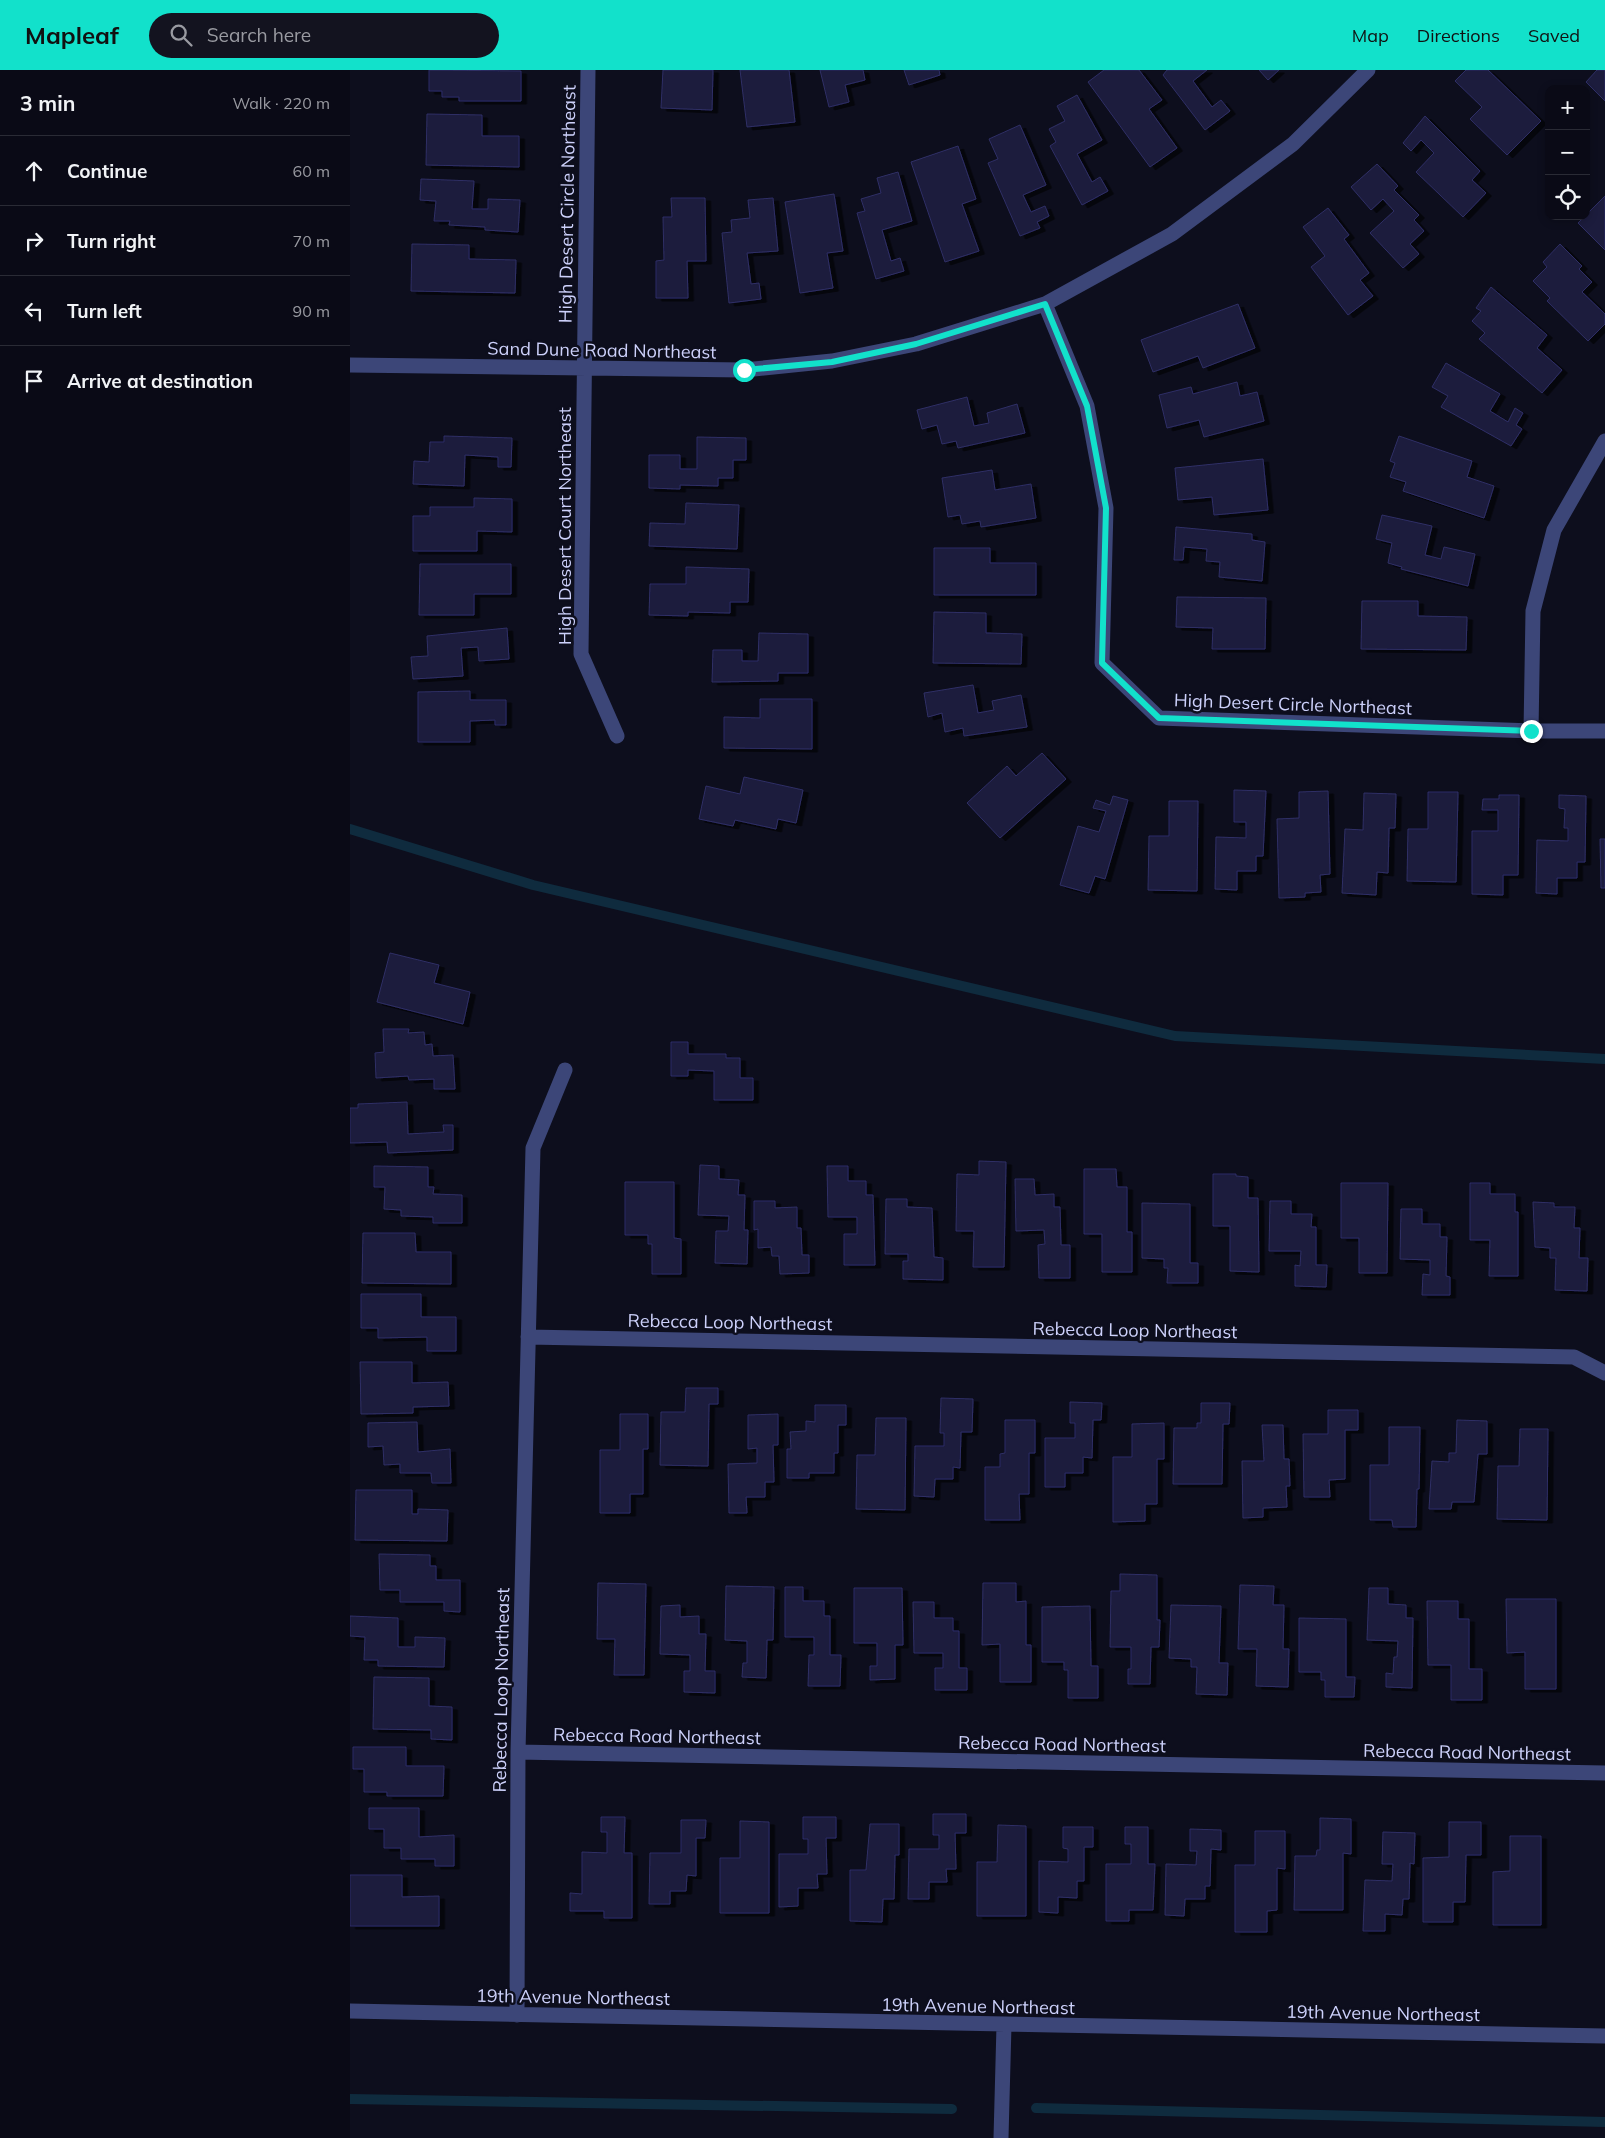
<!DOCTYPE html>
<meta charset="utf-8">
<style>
:root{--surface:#0a0a16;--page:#13131f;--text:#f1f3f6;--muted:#999aa1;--line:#2a2b35;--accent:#12e1cb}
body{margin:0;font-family:Mulish,sans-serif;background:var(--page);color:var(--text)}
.controls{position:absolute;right:15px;top:15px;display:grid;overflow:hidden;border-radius:10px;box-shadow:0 2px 8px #0003}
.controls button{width:45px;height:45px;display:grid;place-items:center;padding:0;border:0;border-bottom:1px solid var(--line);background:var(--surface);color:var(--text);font:25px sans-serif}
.stop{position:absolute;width:15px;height:15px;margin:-11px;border:4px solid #12e1cb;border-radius:50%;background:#fff}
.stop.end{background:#12e1cb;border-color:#fff;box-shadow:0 1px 5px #0008}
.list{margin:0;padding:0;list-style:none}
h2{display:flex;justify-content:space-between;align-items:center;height:65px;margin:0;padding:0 20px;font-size:21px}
h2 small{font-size:16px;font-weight:400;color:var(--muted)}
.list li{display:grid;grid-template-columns:32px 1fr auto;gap:15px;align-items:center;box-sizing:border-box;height:70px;padding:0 20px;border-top:1px solid var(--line)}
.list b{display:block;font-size:19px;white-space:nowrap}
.list em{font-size:16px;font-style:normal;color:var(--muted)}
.icon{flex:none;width:28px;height:28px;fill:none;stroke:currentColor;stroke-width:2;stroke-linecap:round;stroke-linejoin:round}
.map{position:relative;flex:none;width:1255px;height:2068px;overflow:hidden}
header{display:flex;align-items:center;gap:30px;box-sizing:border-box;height:70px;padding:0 25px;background:var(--accent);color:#111}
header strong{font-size:24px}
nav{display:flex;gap:28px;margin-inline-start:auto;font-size:18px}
.search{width:350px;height:45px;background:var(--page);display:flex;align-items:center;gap:12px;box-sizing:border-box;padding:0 18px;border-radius:28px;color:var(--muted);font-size:19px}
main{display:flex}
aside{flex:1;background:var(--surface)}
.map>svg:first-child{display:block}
</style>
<header>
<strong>Mapleaf</strong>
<div class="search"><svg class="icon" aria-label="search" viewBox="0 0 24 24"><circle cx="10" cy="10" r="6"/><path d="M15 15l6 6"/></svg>Search here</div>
<nav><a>Map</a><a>Directions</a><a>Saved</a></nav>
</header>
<main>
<aside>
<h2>3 min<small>Walk · 220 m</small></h2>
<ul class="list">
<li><svg class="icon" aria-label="ahead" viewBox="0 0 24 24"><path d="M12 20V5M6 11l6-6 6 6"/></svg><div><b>Continue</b></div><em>60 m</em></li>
<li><svg class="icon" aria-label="right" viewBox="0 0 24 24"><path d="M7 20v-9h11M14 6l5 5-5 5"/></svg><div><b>Turn right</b></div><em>70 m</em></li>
<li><svg class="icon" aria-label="left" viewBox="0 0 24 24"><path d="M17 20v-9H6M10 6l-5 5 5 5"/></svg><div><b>Turn left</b></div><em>90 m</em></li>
<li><svg class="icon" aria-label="arrive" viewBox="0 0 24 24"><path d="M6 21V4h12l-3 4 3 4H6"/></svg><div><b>Arrive at destination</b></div></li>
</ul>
</aside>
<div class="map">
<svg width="1255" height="2068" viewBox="0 0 1255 2068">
<defs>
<filter id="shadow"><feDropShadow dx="5.5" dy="3" stdDeviation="0" flood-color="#0009"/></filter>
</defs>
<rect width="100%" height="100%" fill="#0d0e1d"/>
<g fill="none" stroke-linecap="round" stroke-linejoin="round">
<path stroke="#0f2b3e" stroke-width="10" d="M0,759l183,56 642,151 430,23
M0,2029l602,10
M686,2038l569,14"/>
</g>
<path fill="#1b1b3c" stroke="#2f2f66" filter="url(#shadow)" d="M79,0l92,1v30h-62v-4h-17v-6h-13z
M313,0h50l-1,40 -51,-2z
M390,0h49l6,52 -48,5z
M470,0h43l2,10 -20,5 4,17 -20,5z
M554,0h35l1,5 -31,10z
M754,0h35l23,30 -13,9 28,39 -27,19 -62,-85z
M817,0h40l-14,11 19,26 9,-7 9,11 -25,19 -42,-55z
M909,0h20l-11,10z
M1116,0h22l53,51 -34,34 -37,-36 12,-12 -27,-26z
M1247,0h8v31l-19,-19z
M727,25l25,45 -25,14 15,28 8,-5 8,14 -26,14 -32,-59 6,-4 -7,-13 16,-8 -8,-15z
M77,44l55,1v21h37v31l-93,-2z
M1075,46l55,55 -8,9 14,13 -23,24 -47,-45 18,-19 -13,-13 -10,11 -8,-8z
M670,55l26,60 -23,10 8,17 14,-6 4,10 -12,6 3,6 -20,8 -32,-73 10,-4 -9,-20z
M608,76l18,53 -14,5 17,47 -34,11 -34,-100z
M1027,94l21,22 -4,4 25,25 -5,5 10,11 -14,13 9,10 -16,14 -33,-35 24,-22 -11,-12 -12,11 -20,-23z
M548,102l14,49 -30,9 9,31 9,-3 4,13 -28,8 -19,-66 8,-2 -4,-12 20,-6 -4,-15z
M71,109l53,2 -2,28h16v-10l32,1 -2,32 -33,-2v-3l-36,-2 1,-4h-16l2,-20 -16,-1z
M484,124l9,57 -16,2 6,35 -33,5 -15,-91z
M1255,126v54l-27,-27z
M321,128h34l1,63h-19l1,37h-32v-37l8,-1 -1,-43h9z
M423,128l5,53 -31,2 4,31 8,-1 2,16 -32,4 -7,-70 10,-1 -1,-12 19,-2 -2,-18z
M978,138l21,27 -5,4 25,34 -9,7 13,16 -25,19 -37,-48 14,-11 -22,-29z
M62,174l57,1v14l47,1 -1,33 -104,-2z
M1210,174l22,22 -3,3 13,13 -10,10 23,22v10l-17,17 -41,-40 3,-3 -17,-17 14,-14 -4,-5z
M1141,217l56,48 -10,13 25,22 -20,23 -63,-54 6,-6 -13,-12 9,-10 -5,-3z
M888,234l17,44 -52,20 -5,-12 -45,16 -12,-32z
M1096,293l54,31 -10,17 18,11 7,-14 8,5 -7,12 6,4 -11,17 -70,-39 7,-11 -16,-9z
M887,312l3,14 17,-4 7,29 -60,16 -5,-17 -32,8 -8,-33 32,-8 2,7z
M617,327l7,29 15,-3 -2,-10 30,-9 8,29 -67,15 -2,-7 -14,3 -5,-19 -15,4 -5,-19z
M94,366l68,2 -1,29h-13v-10l-33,-2 -1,31 -51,-2 1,-23 15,1 1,-20h14z
M1049,366l73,25 -5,16 27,9 -10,32 -81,-27 3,-9 -16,-5 5,-14 -5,-2z
M347,367l49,1v22h-13v18h-15v8l-38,-1v4l-31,-1v-33h31v14h17z
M913,389l5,51 -54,5 -2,-18 -34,3 -3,-32z
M642,400l3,20 36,-6 5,34 -55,9 -1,-6 -18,3 -2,-9 -12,2 -6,-39z
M124,428l38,1v33l-35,-1v20h-64v-35h17v-9h44z
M336,433l53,2 -2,44 -88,-3 1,-23 35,1z
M1032,445l50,11 -7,29 16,4 3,-12 31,7 -7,32 -67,-17 1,-2 -14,-4 4,-20 -16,-4z
M826,457l76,7v6l13,2 -3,39 -43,-4 1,-15 -14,-1 1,-12 -23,-2 -1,13h-9z
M584,478h56v15h46v32h-102z
M70,494h91v30h-37v21h-55z
M336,497l63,2 -1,33h-18v11l-42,-1v4l-39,-1 1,-31h36z
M827,527l89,1 -1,51h-53l1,-21 -37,-1z
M1012,531h56v15l49,1 -1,33 -105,-1z
M584,542l52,1v20l36,1 -1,30 -88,-1z
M157,558l2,31 -30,2 -1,-14 -17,1 2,28 -50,3 -2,-22 17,-1 -1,-20z
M409,563l49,1v39h-30v8l-66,1 1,-32h29v11h16z
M623,615l5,28 16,-3 -2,-9 29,-6 6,32 -63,9 -1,-8 -18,4 -3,-19 -14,4 -4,-24z
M120,621v9h36v25h-11v-5l-25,1v21h-52v-50z
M410,629h52v50l-88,-1v-31l36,1z
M692,683l24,26 -66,59 -33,-35 40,-37 9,10z
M394,707l59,13 -7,33 -18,-4 -2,10 -41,-9 -2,6 -34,-7 7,-33 34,8z
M884,720l32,1 -3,65h-7v15h-19v19l-22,-1 1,-52 30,1v-16h-12z
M978,721l2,83 -10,1 1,17 -16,1v4l-26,1 -2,-79 22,-1v-26z
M1078,722h30l-2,90 -49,-1 1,-52h20z
M1014,723l32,1 -1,34h-6l-1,45 -11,-1 -1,23 -34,-2 3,-64 18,1z
M1149,725h20l-1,80h-15v20l-31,-1v-63h26v-21h-16l1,-11h16z
M1209,725l27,1 -1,66h-8v16h-20v16l-21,-1 1,-53 31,1v-13h-4l1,-19 -6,-1z
M763,726l15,4 -23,79 -10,-3 -6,17 -29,-8 18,-59 21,6 7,-21 -13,-3 3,-8 14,5z
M819,731h29l-1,90 -49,-1 1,-54h20z
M1250,769h5v49h-4z
M40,883l49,12 -5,18 36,9 -7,32 -86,-22z
M33,959h26l-1,4 16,-1 1,13 7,-1 1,12 20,-1 2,34h-21v-10l-25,1 -1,-4 -32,2 -1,-25 9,-1z
M321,972h17v12h38v4h14v20h13v22h-39v-29l-26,-1v6h-17z
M57,1032l1,32 36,-2 -1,-7h10v25l-65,3 -1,-11 -37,1v-35h8v-4z
M629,1091l27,1 -2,105h-31l1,-36h-18l1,-57 22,1z
M350,1095l19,1v13l20,1 -1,15h7l-1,35h4l-1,34 -32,-1 1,-32h12l1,-15 -31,-1z
M24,1096l54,1v20h6l-1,7 29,1v28h-29v-6l-32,-1v-6l-17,-1 1,-22h-11z
M477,1096h21v15h18v14h7l2,70h-31v-31h13v-17h-29z
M734,1099h32l1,18h10v45h5v40h-30v-38h-18z
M863,1104h23v2l12,1v21h10l1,74 -29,-1v-45h-17z
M665,1109h19l1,16 19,-1v13h6l1,38h9v33h-31l-1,-33 7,-1 -1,-14 -28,1z
M275,1112h49v56l7,1v35h-29v-30h-4v-9h-23z
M991,1113h47l-1,90h-28v-35h-18z
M1120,1113h20v11h25v18h3v64h-29l1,-36h-20z
M536,1129h21v8l25,1 2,49 9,1v22l-40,-1v-18h5v-7h-23z
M404,1131h21v7l22,-1v21h4l1,27h7v18l-29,1 -1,-18h-7l-1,-9 -13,1v-19l-4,1z
M920,1131h21v13h21l-1,13h5v38h11l-1,22 -31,-1v-21l5,1 1,-15h-32z
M1183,1132l21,1v4h21l-1,21h6l-1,30h9l-1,33 -32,-1 1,-32h-6v-10l-15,-1z
M792,1133l48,1v59h8v20h-31l1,-15h-4v-9l-22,-1z
M1051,1139h21v15h18v13h7l-1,39 4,1v18h-28l1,-21 7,1v-15l-30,-1z
M13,1163h52l1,19h35v32l-89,-1z
M11,1224h60v23h35v34h-29v-14l-49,1v-10h-17z
M10,1292h52v21l36,-1 1,24 -36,1v6l-52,1z
M336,1318h32v16h-9l-1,62 -48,-1 1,-53h24z
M591,1328l32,1 -1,33h-11l-1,36 -7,-1v12h-18l-1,18 -20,-1 1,-50h29v-13h-4z
M720,1332l32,1 -1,17h-8l-1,38 -9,-1v16h-18v14h-20v-49h30v-15h-5z
M851,1333h29l-1,21h-6l-1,60h-49l1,-56h23v-5h4z
M465,1335h31v20h-8v28h-4v20h-25v5h-22v-29h4l-1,-17 16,-1v-10l9,1z
M978,1340h30v20h-13v49l-16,1 1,17h-26l-1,-63h25z
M270,1344h28v35h-5v45h-13v19h-30v-63h20z
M428,1344v31h-5l1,37h-9v15h-19l1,16h-18l-1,-49 29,-1v-15l-9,1v-34z
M526,1348h30l-1,92 -49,-1 1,-54h18z
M655,1350h30v33h-6v41h-10l1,26h-35v-53h15v-13l5,-1z
M1107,1350l30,1v33h-9l-4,48h-22l-1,7h-22l3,-48 17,1v-9h7z
M67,1352l1,30 32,-3 1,34h-19l-1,-10h-31v-9l-16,1 -1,-19 -15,1v-24z
M814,1353v36h-7v45h-12v17l-32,1v-65h19v-33z
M912,1355h21l1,34h5l1,27h-4l1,21 -24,1v9l-20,1 -1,-57h22z
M1039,1357h31l-1,62h-2l-1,38h-23l-1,-7h-22v-55h19z
M1170,1359h28l-1,91 -50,-1 1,-53h21z
M6,1420h56v24h6v-5l30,1 -1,31 -92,-1z
M29,1484l51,1v11h6v14h24v32l-16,-1v-9h-44v-12h-20z
M770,1504l37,1v45h3l-1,27h-8l-1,37h-22v-15h3v-22h-21l1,-56h9z
M248,1513l48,1 -2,91h-30l1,-36h-18z
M633,1513h33v19l10,-1v44h5v37h-31v-38l-18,1z
M890,1515l34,1 -1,19h11l-1,44h6l-1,38 -32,-1 1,-37h-19z
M376,1516l48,1 -1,53h-6l-1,38 -24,-1 1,-14h4v-22l-22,-1z
M435,1517h18v14h21v15h6v39h11l-1,31h-32l1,-31h5v-18h-29z
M504,1518h48l1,57h-8v34l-25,1v-14h7v-23h-23z
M1019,1518h19v16l18,1v13h7l-1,70 -26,-1v-14l7,1 1,-17h3l1,-16 -31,-1z
M1156,1529h50v90h-31v-37l-18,1z
M1077,1531h31v18h11v50h13v31h-31v-35h-23z
M563,1532h21v16h19v13h6v37h8v22h-32v-22h8v-15h-29z
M330,1535v12l19,-1v18h7l-1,37h10v22l-31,-1v-21h6v-16l-30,-1 1,-48z
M821,1535l50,1 -2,57h9l-1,32 -31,-1 1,-27h-6v-8l-22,-1z
M740,1536l1,60h7v32h-30v-28h-4v-8h-22v-55z
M0,1546l48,2v29h17v-10l30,1 -1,29 -66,-1v-6h-14l1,-23 -15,-1z
M949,1548l47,1v58h9l-1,20h-29v-17h-4v-8h-22z
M24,1607l55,1v28l23,1v33l-21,-1v-9l-58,-1z
M3,1677h53v19h38l-1,30h-56v-4h-23v-23h-11z
M19,1738h50v29l35,-2v31h-19v-7h-34v-11h-17v-19h-15z
M583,1744h33v19h-11l1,36h-10l1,13h-18v17h-21l1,-50h30v-14h-6z
M251,1747h24l-1,36h8v65h-28v-7h-34v-18l12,1v-42l25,1v-21h-6z
M453,1747h33v21h-10l1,36h-10l1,14h-20v18l-19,1v-53h29v-15h-5z
M970,1748l31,1v35l-8,-1v57h-49l1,-54h21l1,-6h3z
M331,1750h25l-1,18h-9v38l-9,-1 -1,16h-16v13h-21l1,-51h31z
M390,1751l29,1v91h-49v-55h20z
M1099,1752h32v33h-15l-1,47h-12v20h-30v-64l26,-1z
M520,1754h29v31h-4l-1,44h-11l-1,23 -32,-1v-51h16z
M648,1755l28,1v90h-49v-54h20z
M713,1757h30v20h-9v34h-7v17l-19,-1v16l-19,-1v-51l29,1v-13l-5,-1z
M775,1757h23v37h7l-2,46h-24v11h-23v-57h25v-20h-6z
M840,1759l31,1v20l-10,-1 -1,37h-5v13h-20l-1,17 -19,-1 1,-51 30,1 1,-14h-7z
M905,1761h30v38l-8,-1v42l-10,1v21h-32v-67h20z
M1033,1762l32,1 -1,31 -4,-1 -1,36h-6l-1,16 -17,-1v17h-22l2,-51 27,1 1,-17h-11z
M1160,1766h31v89h-48v-53l17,-1z
M0,1805h52v22l37,-1v30h-89z"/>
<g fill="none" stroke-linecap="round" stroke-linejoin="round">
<path stroke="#3c4678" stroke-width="15" d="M238,0l-7,584 36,82
M695,234l42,102 19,102 -4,155 57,55 372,13h74
M0,295l394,5 88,-9 84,-17 129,-40 127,-70 121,-90 75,-74
M1181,661l2,-120 21,-81 51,-89
M178,1267l1046,20 31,16
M168,1682l1087,21
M0,1941l1255,25
M167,1945l1,-263 15,-604 32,-78
M651,2068l3,-113"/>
</g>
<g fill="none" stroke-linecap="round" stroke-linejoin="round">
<path stroke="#12e1cb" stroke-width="6" d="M394,300l88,-8 84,-18 129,-40 42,102 19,102 -4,155 57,55 372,13"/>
</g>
<g text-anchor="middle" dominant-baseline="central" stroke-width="5" stroke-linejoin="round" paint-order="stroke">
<g font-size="18" fill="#cdd1fb" stroke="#0d0e1d">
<text transform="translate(217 134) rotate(-89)">High Desert Circle Northeast</text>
<text transform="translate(252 280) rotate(1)">Sand Dune Road Northeast</text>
<text transform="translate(214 456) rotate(-90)">High Desert Court Northeast</text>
<text transform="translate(943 634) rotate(2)">High Desert Circle Northeast</text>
<text transform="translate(380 1252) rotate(1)">Rebecca Loop Northeast</text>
<text transform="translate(785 1260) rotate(1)">Rebecca Loop Northeast</text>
<text transform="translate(151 1620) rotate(-89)">Rebecca Loop Northeast</text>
<text transform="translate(307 1666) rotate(1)">Rebecca Road Northeast</text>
<text transform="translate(712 1674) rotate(1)">Rebecca Road Northeast</text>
<text transform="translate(1117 1682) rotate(1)">Rebecca Road Northeast</text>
<text transform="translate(223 1927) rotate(1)">19th Avenue Northeast</text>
<text transform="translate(628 1936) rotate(1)">19th Avenue Northeast</text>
<text transform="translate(1033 1943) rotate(1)">19th Avenue Northeast</text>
</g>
</g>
</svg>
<div class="controls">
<button>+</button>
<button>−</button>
<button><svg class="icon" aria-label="locate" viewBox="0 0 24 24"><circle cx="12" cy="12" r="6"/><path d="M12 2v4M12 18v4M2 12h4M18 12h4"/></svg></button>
</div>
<div class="stop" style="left:394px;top:300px"></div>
<div class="stop end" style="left:1181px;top:661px"></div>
</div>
</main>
